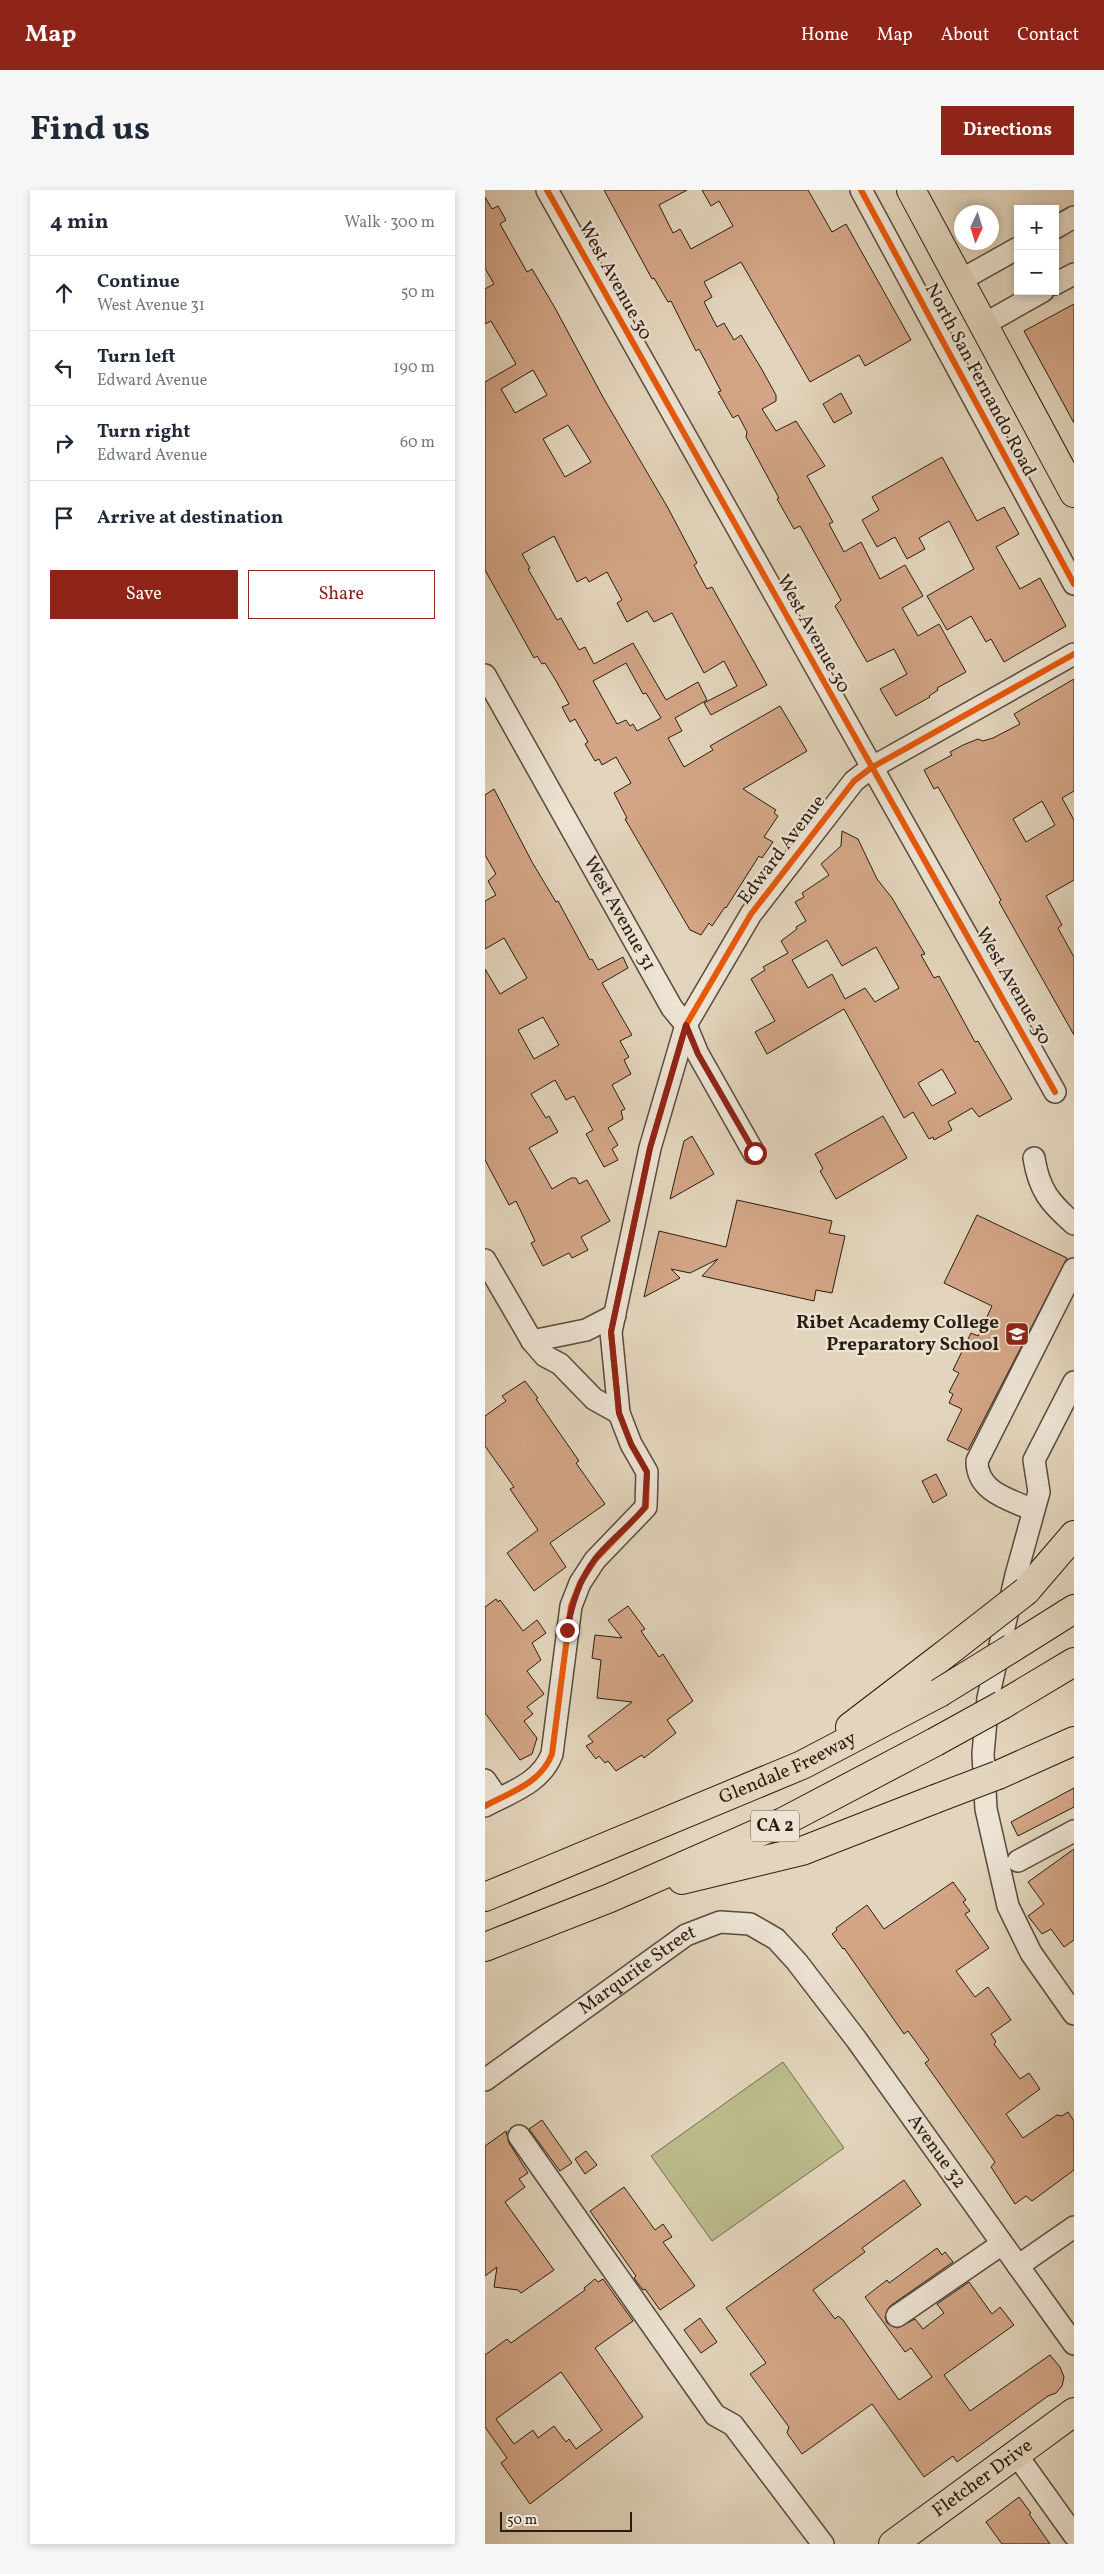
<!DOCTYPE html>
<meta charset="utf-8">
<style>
:root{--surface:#fff;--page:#f6f6f7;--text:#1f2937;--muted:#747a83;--line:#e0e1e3;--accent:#8f2418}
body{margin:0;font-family:Vollkorn,serif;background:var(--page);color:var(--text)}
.controls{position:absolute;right:15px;top:15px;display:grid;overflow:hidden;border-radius:0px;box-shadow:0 2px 8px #0003}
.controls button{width:45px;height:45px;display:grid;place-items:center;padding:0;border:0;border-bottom:1px solid var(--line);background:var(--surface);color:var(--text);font:25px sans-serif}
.compass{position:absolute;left:469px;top:15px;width:45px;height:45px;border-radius:50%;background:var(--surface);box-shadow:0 2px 8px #0003;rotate:184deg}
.scale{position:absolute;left:15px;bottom:12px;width:132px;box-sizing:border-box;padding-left:5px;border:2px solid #291d12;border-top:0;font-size:14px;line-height:18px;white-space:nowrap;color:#291d12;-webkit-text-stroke:4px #ede4d4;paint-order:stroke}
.stop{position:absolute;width:15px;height:15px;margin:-11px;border:4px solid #8f2418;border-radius:50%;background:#fff}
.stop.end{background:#8f2418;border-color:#fff;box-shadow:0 1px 5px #0008}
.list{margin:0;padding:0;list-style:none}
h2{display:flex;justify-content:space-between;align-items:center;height:65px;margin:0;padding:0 20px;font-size:21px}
h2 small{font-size:16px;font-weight:400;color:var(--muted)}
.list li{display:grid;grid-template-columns:32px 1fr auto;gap:15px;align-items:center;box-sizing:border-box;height:75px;padding:0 20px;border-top:1px solid var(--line)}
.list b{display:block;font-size:19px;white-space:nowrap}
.list p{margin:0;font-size:16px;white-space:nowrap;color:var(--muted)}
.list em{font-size:16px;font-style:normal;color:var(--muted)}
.actions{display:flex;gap:10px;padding:15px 20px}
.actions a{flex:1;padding:11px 0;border:1px solid var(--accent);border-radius:0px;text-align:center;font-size:18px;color:var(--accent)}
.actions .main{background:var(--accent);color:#fff}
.icon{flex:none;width:28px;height:28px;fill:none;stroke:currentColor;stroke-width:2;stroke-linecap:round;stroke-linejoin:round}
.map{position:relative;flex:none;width:589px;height:2354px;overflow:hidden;border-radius:0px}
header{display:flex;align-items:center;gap:30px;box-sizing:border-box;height:70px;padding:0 25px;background:var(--accent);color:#fff}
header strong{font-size:24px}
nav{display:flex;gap:28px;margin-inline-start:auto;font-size:18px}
.intro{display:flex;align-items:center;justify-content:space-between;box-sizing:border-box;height:120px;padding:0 30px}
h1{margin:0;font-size:35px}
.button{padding:12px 22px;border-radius:0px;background:var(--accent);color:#fff;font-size:18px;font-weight:700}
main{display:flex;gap:30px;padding:0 30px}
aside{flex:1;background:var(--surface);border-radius:0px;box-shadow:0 2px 8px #0003}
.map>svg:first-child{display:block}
</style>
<header>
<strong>Map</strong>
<nav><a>Home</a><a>Map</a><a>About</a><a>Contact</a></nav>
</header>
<div class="intro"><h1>Find us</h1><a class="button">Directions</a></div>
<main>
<aside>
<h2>4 min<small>Walk · 300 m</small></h2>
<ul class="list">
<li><svg class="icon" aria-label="ahead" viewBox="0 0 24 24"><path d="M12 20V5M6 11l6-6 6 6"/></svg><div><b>Continue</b><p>West Avenue 31</p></div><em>50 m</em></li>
<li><svg class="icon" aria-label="left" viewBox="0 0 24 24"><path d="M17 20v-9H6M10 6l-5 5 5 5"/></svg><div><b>Turn left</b><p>Edward Avenue</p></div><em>190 m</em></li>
<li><svg class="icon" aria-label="right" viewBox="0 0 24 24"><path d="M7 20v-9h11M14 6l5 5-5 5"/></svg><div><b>Turn right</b><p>Edward Avenue</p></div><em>60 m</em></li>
<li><svg class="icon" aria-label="arrive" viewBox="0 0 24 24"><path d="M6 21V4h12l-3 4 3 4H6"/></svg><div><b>Arrive at destination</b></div></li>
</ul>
<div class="actions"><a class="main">Save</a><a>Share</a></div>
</aside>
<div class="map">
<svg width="589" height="2354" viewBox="0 0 589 2354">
<rect width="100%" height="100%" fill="#e3d5bd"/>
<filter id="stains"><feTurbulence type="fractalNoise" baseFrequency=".004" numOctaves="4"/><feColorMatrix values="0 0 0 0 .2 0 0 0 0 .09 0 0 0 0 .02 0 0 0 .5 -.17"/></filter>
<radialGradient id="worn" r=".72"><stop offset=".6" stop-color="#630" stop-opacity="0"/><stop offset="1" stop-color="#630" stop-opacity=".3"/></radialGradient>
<path fill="#bbbb8c" stroke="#726c4f" d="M298,1872l61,86 -132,93 -61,-85z"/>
<path fill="#d3a586" stroke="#291d12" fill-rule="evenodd" d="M119,0h83l-28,15 14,28 7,-4 11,20 42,-23 -14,-25 -8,5 -9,-16h106l24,42 14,-8 65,116 -46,26 -6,-11 -49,27 -69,-120 -37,20 8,15 -8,5 13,25 7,-4 10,17 7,-5 20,33 15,27v6l-14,8 14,22 20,-10 29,45 -18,10 26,46 -4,2 15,28 17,-10 19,37 25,-14 18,31 -21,12 16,28 21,-12 27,48 -29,16 1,2 -9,6 1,1 -34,19 -16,-27 27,-15 -13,-25 -27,13 -32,-56 6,-6 -41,-74 -6,3 -17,-30 2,-1 -33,-61 1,-5 -9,-17 -5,3 -15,-26 3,-1 -22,-42 -3,2 -25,-50 -3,1 -14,-24 -2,1z
M0,7l7,12 6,-3 8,14 -6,4 27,48 5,-3 23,39 49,91 64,109 29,55 -3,2 13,24 5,-2 55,98 -56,30 -7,-12 33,-17 -13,-25 -20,12 -32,-60 -18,9 -7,-11 -20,11 -10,-19 5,-3 -15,-28 -18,10 -3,-5 -9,5 -23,-46 -32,18 8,14 -2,1 29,51 4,-2 18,32 6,-3 9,17 39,-21 33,57 32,-18 9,18 -32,18 7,13 -14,7 16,29 29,-17 -3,-4 70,-40 27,45 -64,38 33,21 -2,3 4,3 -14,21 9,5 -11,16 -3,-2 -33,52 -1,-1 -13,19 -3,-3 -8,12 -11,-5 -65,-111 2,-1 -13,-25 17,-10 -15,-26 -14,8 -3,-6 -4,2 -10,-17 3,-2 -13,-23 -5,3 -8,-15 7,-3 -14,-25 -10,-16 -3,1 -5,-8 -3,2 -49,-88v-188l31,-18 -25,-43 -6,3v-35l9,-5 -9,-16zM48,180l14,25 -32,18 -14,-24zM83,235l23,37 -26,15 -22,-38zM141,473l17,31 3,-1 15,25 -24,13 -4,-7 -3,2 -4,-6 -9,4 -24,-43z
M589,114v119l-50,-92z
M356,203l11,20 -18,10 -11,-19z
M457,267l35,64 27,-14 15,27 -23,13 24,42 20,-11 26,48 -62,36 -13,-23 -5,3 -15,-26 -24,14 -20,-34 47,-27 -25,-48 -30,17 6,11 -18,10 -12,-22 -18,10 -15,-27 17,-10 -7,-13z
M589,489v112l-12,7 12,22v60l-28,16 16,29 -4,3 16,29v78l-75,-133 2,-2 -50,-90 -13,-23 -4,2 -10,-19 28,-15 -2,-3 13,-7 15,-6 5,2 10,-3 27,-14 -6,-10zM557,611l13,24 -29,17 -13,-23z
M9,599l38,73 24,40 2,-1 32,59 2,-1 6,11 25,-13 5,11 -26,15 30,52 -12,6 9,16 -5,3 7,14 -19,11 13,24 -4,2 2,8 -15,9 10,17 -6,4 6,11 -14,7 -18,-33 7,-4 -19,-34 -8,4 -11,-20 -24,14 15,24 3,-2 9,16 -29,16 23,41 19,-11h5l3,6 8,-4 23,41 -29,16 7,13 -16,8 -3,-5 -26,13 -12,-23 4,-2 -19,-40 -7,4 -24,-45v-191l15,25 27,-16 -23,-40 -19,11v-48l11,-6 -8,-14 8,-7 -11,-19v-60zM58,827l16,28 -25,14 -16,-29z
M357,641l16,8 19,40 15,19 33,56 -4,1 13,23 5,-2 36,66 3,-1 34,58 -33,18 -7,-9 -24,14 4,8 -18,10 -1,-3 -4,2 -16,-27 -9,6 -60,-109 -77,45 -12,-22 20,-11 -24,-42 14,-9 -2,-3 25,-14 -7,-12 16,-12 -1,-2 10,-6 -11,-19 9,-5 -2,-4 27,-18 -8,-11 20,-18zM342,750l15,26 34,-19 23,41 -24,14 -10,-14 -20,11 -13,-25 -24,14 -16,-28zM457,879l14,24 -24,13 -14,-23z
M398,926l24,42 -71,41 -16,-28 3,-2 -8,-15z
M207,946l22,38 -44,25 14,-58z
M252,1010l95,21 -3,12 16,3 -13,57 -16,-3 -2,11 -112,-25 16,-17 -28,14 -19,-4 9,9 -36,19 15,-66 67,16z
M492,1025l90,43 -99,192 -21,-10 15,-31 -13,-6 4,-9 -4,-2 10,-19 -6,-3 18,-37 7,3 14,-30 -48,-23z
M40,1191l13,17 -2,1 43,62 -3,2 29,41 -55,39 16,24 -32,24 -27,-38 31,-23 -28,-41 4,-2 -29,-41v-30l21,-15 -4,-5z
M451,1284l11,21 -14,8 -11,-22z
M11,1409l2,3 2,-2 23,31 14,-11 9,13 -14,10 9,17 -14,11 17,23 -17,13 6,7 -9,7 13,17 -5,16 -12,6 -35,-47v-106z
M143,1416l17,23 -4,2 18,26 4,-3 30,47 -26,19 9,13 -32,25 -2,-3 -26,16 -8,-10 -3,2 -6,-7 -3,3 -10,-13 7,-4 -5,-6 44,-34 -35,-4 4,-38 -9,-2 3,-23 27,3 -14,-18z
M589,1598v19l-56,29 -7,-14z
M589,1659v91l-10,7 -13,-18 -9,5 -14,-18 16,-12 -16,-22z
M468,1692l13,18 -3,2 7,9 -5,3 24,34 -33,23 19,26 13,-10 23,33 -20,14 5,8 -2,2 26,35 9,-6 11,16 -34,25 17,24 34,-23 5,1 6,-4 6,9v49l-42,31 -6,-5 -11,8 -24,-37 4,-5 -70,-99 4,-3 -21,-29 -4,3 -60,-86 -1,1 -11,-15 5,-4 -1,-2 31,-23 17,24z
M57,1930l30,43 -12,8 -31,-42z
M21,1941l3,12 19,30 -9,6 6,8 -20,15 49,68 -33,23 -3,-3 -24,-3 3,-20 -12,9v-130z
M101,1961l11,14 -12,9 -10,-15z
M419,1990l17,25 -59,43 3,4 -52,38 22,29 3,-3 5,4 56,80 33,-23 -21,-29 -6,4 -40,-55 22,-17 2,3 48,-35 5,7 3,-3 8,10 -63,44 -5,11 2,6 10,5 18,-9 8,10 21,-16 -7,-9 32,-22 23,32 8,-7 14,18 -70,50 26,36 80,-56 10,12 4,10 -2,9 -6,7 -8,3 -91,66 -4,-6 -29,21 -52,-73 -70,50 -15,-21 2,-6 -39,-53 16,-11 -40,-55z
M139,1997l31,43 8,-6 9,13 -9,5 32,44 -35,24 -15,-21 -2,1 -9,-12 2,-2 -46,-65z
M110,2089l3,3 5,-3 30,42 -38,27 48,69 -113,87 -29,-41 6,-5 -22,-31v-72l22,-16 4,4 74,-53 -1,-2zM76,2182l41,58 -26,19 -7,-10 -3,3 -12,-16 -16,12 -5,-8 -19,14 -18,-25z
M215,2128l17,24 -16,11 -17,-23z
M534,2307l12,16 -2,1 21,30h-48l-16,-22z"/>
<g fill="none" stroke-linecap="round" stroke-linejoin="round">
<defs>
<g id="minor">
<path d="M62,0l508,902"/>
<path d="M376,0l213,394"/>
<path d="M570,38l19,-11"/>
<path d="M474,91l59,-33"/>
<path d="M570,94l19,-10"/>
<path d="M498,135l60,-34"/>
<path id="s1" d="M0,485l187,333 14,17 12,29 56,99"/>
<path d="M549,968c5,32 16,45 40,66"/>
<path d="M0,1070l47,81 13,15 15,8 34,35 25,14"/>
<path d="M47,1151l54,-11 29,-15"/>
<path d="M589,1192l-40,78 5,32 -23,83 -28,123 -5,56 3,55 22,97 23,47 43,61"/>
<path d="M548,1320c-24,-11 -56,-18 -56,-49l97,-192"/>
<path d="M0,1590l13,19"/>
<path d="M0,1616c26,-14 56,-23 67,-52l19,-148 9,-23 15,-23 51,-53 1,-35 -16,-28 -12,-31 -8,-81 39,-184 36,-123 65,-111 103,-133 17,-13 203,-114"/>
<path d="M533,1671l56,-30"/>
<path id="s2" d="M0,1890l201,-145 34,-13 30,2 26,15 21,23 59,77 218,305"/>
<path d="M34,1946l196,279 18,10 90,119"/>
<path d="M533,2076l56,-39"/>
<path d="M412,2126l105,-72"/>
<path d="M531,2264l58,81"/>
</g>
<g id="major">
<path d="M426,0l163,303"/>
<path id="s3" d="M408,2354l181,-132"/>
</g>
<g id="highway">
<path d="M541,1401l48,-56"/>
<path d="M527,1458l62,-39"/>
<path d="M517,1515l72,-43"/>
<path d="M365,1537l94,-72"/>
<path d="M513,1585l76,-34"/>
<path d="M197,1690l120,-29 133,-52"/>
<path id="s4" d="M0,1707l317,-132 137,-72"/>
<path d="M0,1757l125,-49 173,-76 152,-80"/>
</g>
</defs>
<use href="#minor" stroke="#584b3d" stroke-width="24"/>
<use href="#major" stroke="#291d12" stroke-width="30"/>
<use href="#highway" stroke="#291d12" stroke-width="30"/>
<use href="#minor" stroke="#ede4d4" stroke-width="21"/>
<use href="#major" stroke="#e3d5bd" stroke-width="28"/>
<use href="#highway" stroke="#e3d5bd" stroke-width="28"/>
<defs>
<path id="highway-bridge" d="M459,1465l82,-64
M454,1503l73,-45
M450,1552l67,-37
M450,1609l63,-24"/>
</defs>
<use href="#highway-bridge" stroke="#291d12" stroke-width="30" stroke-linecap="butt"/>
<use href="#highway-bridge" stroke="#e3d5bd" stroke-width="28"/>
<defs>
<path id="cycleway" d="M62,0l508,902
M376,0l213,394
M0,1616c26,-14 56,-23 67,-52l19,-148 9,-23 15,-23 51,-53 1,-35 -16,-28 -12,-31 -8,-81 39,-184 36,-123 65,-111 103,-133 17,-13 203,-114"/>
</defs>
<use href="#cycleway" stroke="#ede4d4" stroke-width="9"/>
<use href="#cycleway" stroke="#e8590c" stroke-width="6"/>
</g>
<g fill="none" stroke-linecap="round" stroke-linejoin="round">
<path stroke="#8f2418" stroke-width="6" d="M82,1440c5,-26 12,-50 28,-71 15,-19 35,-33 50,-52l2,-35 -16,-28 -12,-31 -8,-81 39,-184 36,-123 12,29 57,99"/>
</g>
<defs>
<symbol id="school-square" viewBox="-11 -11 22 22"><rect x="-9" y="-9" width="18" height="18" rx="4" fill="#8f2418" stroke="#ede4d4"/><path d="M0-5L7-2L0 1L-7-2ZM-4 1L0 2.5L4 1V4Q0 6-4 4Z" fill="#fff"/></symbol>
</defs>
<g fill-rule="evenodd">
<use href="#school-square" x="518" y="1130" width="28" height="28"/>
</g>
<g text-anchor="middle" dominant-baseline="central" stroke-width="4.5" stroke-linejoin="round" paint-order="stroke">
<rect fill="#ede4d4" stroke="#64594c" stroke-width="1" x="266" y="1620.5" width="48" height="31" rx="4"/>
<g font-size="18" font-weight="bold" fill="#291d12">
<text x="290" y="1636">CA 2</text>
</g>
<g font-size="19" fill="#291d12" stroke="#ede4d4">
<text transform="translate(130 91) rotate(61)">West Avenue 30</text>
<text transform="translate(495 190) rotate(62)">North San Fernando Road</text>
<text transform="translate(328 444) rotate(61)">West Avenue 30</text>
<text transform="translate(297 660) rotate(-53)">Edward Avenue</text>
<text stroke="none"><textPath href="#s1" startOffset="274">West Avenue 31</textPath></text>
<text transform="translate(528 796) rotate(60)">West Avenue 30</text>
<text stroke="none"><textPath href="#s4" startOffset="329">Glendale Freeway</textPath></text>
<text stroke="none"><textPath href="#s2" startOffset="188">Marqurite Street</textPath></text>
<text stroke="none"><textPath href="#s2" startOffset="611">Avenue 32</textPath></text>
<text stroke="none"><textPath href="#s3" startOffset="111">Fletcher Drive</textPath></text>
</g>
<g font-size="19" font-weight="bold" fill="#291d12" stroke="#ede4d4" text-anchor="end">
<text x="514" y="1133">Ribet Academy College<tspan x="514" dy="22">Preparatory School</tspan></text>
</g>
</g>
<rect width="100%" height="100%" filter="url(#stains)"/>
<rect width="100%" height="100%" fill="url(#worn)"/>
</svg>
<div class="controls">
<button>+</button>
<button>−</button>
</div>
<svg class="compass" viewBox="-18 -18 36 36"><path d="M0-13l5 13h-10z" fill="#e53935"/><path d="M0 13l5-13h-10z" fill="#747a83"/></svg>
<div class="scale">50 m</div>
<div class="stop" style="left:270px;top:963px"></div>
<div class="stop end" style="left:82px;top:1440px"></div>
</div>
</main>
